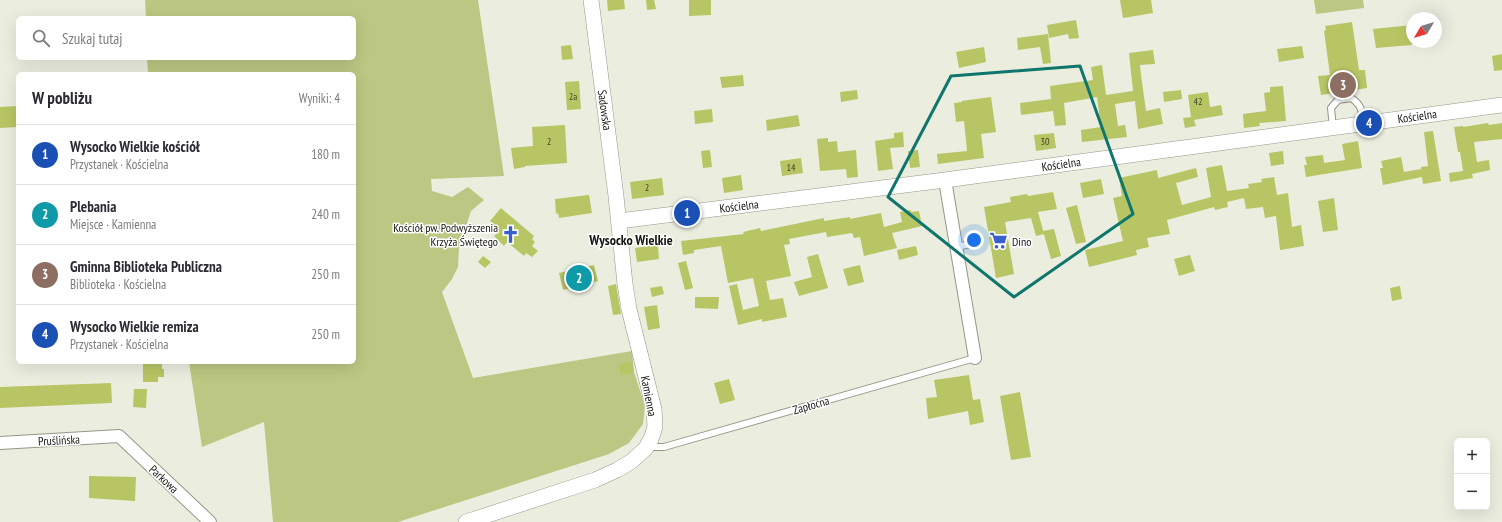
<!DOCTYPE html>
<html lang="pl">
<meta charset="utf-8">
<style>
:root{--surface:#fff;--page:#f2f2f3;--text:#2b2b33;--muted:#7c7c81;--line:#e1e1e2;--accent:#d93025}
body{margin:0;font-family:"PT Sans Narrow",sans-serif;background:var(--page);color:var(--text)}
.controls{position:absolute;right:12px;bottom:12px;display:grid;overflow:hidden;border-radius:6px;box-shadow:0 4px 16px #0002}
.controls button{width:36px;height:36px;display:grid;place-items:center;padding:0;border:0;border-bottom:1px solid var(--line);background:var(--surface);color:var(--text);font:20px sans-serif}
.compass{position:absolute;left:1406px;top:12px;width:36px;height:36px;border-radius:50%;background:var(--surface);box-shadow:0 4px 16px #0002;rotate:232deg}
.you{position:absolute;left:974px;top:240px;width:14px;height:14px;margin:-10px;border:3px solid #fff;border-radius:50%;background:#1a73e8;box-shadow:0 0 0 6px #1a73e833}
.badge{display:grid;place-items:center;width:26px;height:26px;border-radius:50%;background:var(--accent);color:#fff;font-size:13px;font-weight:700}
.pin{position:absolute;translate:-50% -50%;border:2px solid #fff;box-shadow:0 1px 4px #0006}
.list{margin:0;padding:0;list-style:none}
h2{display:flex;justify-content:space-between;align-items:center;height:52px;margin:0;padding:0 16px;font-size:17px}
h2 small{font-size:13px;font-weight:400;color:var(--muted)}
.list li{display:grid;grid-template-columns:26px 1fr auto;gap:12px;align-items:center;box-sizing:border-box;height:60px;padding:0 16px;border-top:1px solid var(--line)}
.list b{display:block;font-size:15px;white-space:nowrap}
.list p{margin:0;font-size:13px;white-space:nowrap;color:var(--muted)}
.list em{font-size:13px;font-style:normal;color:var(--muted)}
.icon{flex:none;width:22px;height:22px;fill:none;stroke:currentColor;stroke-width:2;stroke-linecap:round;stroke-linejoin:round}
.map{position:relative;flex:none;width:1502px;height:522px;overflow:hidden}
.search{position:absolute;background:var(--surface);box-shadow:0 4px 16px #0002;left:16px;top:16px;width:340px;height:44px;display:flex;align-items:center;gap:10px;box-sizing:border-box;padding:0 14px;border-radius:6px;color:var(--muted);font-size:15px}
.panel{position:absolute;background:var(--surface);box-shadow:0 4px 16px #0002;left:16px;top:72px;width:340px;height:292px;border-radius:6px}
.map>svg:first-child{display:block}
</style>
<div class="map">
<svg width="1502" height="522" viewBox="0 0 1502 522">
<rect width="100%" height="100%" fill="#ebeedf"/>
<path fill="#bcc783" d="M145,0h333l26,176 -73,3 1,12 20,6 16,-10 16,13 -13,11 -12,36 -1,20 -6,12 -10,13 31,86 159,-27 2,21 11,34 -2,18 -14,19 -20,11 -211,68h-125l-9,-100 -62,25 -13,-85h165v-288h-206l-1,-16h207v-40h-208z
M1314,0h49l1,8 -48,6z"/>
<path fill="#b7c564" d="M607,0h17l1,9 -17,2z
M646,0h8l2,9 -9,1z
M689,0h22v15l-22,1z
M1120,0h31l2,13 -30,5z
M1076,20l3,18 -10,1 -1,-5 -19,4 -2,-13z
M1352,22l7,48h6l2,18 -46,7 -3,-19 12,-1 -6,-44 2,-1 -1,-4z
M1412,25v20l-36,3 -3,-19z
M1048,34l3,29 -8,1 -3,-17 -22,3 -1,-12z
M571,45l2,14 -11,1 -1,-14z
M1302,46l2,12 -25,4 -2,-13z
M984,47l2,15 -27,6 -3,-16z
M1153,50l2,14 -15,1 1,10 5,36 14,-3 3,16 -25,5 -3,-28 -20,3 3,22 7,-1 2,12 -45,5 -1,-12 20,-3 -4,-30 -33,6 2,22 -11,1 -2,-15 -32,4 -1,-12 31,-4 -1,-13 43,-6 -2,-13 11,-2 4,30 27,-4 -4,-38z
M1502,54v16l-8,1 -2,-15z
M743,75l1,11 -22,2 -2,-11z
M579,81l2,28 -14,1 -2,-28z
M1283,86l3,35 -27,2 1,3 -16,2 -1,-14 23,-3 -2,-18 6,-1v-5z
M857,90l1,9 -17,3 -1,-10z
M1181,90l1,9 -18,3 -1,-10z
M1208,92l2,15 11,-2 2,10 -29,5 2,6 -11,2 -2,-10 8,-1 -3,-22z
M991,97l5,35 -15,2 3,24 -46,6 -1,-10 30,-3 -3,-30 -8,1 -2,-19 8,-1 -1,-1z
M18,106v21l-18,1v-21z
M712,109l1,13 -18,2 -1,-13z
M798,115l2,11 -33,5 -1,-11z
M1488,123l1,2 13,-2v16l-28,3 3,20 12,-2 1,10 -18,4 1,4 -23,4 -1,-9 14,-2 -3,-19h-2l-4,-25 9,-1v1z
M565,125l2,38 -42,3v1l-11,2 -3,-21 22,-2 -1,-19z
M1433,131l8,50 -18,3 -1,-7 -39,8 -3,-17h3l-2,-7 20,-4 3,15 17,-3v-2l7,-1 -4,-34z
M903,132l1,15 -14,1 3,21 -15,2 -3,-30 19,-3v-5z
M1054,133l2,15 -20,3 -2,-16z
M828,138v4l9,-1 1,11 18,-2 2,27 -11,1 -1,-9 -26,2 -3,-32z
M1358,141l4,27 -56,9 -2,-12h3l-2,-8 18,-2 1,8 21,-3 -3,-16z
M710,150l2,17 -9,1 -2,-17z
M918,150l2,17 -10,1 -2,-17z
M1283,151l1,13 -13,2 -2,-13z
M801,158l2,15 -21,3 -2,-15z
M1222,165l5,26 22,-3 -1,-4 14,-2 -1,-3 13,-2 3,18 11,-2 4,34 9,-2 3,21 -24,4 -4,-34 -11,2 -2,-11 -17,2 -2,-11 -17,4 1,5 -13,3 -1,-3 -47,13 3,14 -23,4 2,9 -13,3 1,5 -48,12 -4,-17 38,-9 -10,-43 9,-2 -3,-18 38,-8 1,8 38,-10 2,9 -22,6 6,22 29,-8 -5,-29z
M741,175l2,15 -19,3 -2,-15z
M662,178l2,17 -32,4 -2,-17z
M1101,179l3,15 -21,4 -3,-15z
M1053,192l4,17 -19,3 6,22 -8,2 -5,-18 -26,4 9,52 -18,4 -12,-71 27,-5 -1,-5 17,-3 1,2z
M589,195l3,18 -33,5 -1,-5 -2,1 -1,-15z
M1334,198l4,32 -15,2 -5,-31z
M1077,205l9,37 -10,2 -10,-36z
M501,208l33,28 -2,3 3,3 -3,4 6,5 -6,6 -6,-4 -2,3 -17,-14 -3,4 -10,-10 5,-5 -9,-10z
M911,210v2l8,-1 3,15 -30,7 5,15 -33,8 -4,-19 -6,1 -2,-5 -25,4 -1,-5 -37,7 1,5 -6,1 7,31 -25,5 4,19 13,-2 4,19 -25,5v-3l-24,6 -9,-39 8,-2 6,26 16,-4 -6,-28 -25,5 -7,-37 -27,4v3l-11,2 -2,-14 63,-7 -1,-2 17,-4 1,3 63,-13v3l26,-4v2l31,-6 3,14 18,-5 -2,-10z
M1054,229l7,27 -10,3 -8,-28z
M649,246h9l1,13 -22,3 -2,-14z
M916,246l2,9 -19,5 -2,-10z
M818,254l10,34 -29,8 -5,-14 18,-5 -5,-20z
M1190,255l5,16 -16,5 -5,-17z
M483,256l8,6 -6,6 -7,-6z
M686,261l7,27 -8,2 -7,-27z
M594,265l4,16 -35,9 -4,-17z
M860,265l4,17 -16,4 -5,-17z
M616,284l5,30 -8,1 -5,-29z
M662,286l2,8 -12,3 -2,-9z
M1400,286l2,13 -10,2 -2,-13z
M695,297h24l-1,12 -23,-1z
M657,305l3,23 -12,2 -4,-23z
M143,362h19v7h2v8h-6v5h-15z
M632,362l2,10 -13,3 -2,-11z
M969,375l4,25 7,-1 4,23 -14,3 -2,-14 -40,8 -2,-21 11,-1 -3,-17z
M729,379l6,21 -15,4 -6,-21z
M111,383l1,20 -112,5v-21z
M134,389h13l-1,19 -13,-1z
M1020,392l11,65 -20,3 -11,-64z
M89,476l47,1 -1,24 -46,-3z"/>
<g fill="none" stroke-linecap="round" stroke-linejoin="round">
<defs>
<path id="service" d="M1333,128l-2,-20 7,-8 13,-2c10,6 11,13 13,25
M956,247l20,-4
M647,447h17l311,-89"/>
<path id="minor" d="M945,180l30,178
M0,443l119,-7 91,86"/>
<path id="tertiary" d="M619,221l326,-41 557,-75
M466,522l129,-42 22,-10 15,-9 14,-13 5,-9 4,-12 -1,-18 -25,-100 -4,-25 -9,-88 -25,-196"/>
</defs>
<use href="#service" stroke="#949789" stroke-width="8"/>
<use href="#minor" stroke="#949789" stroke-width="14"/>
<use href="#tertiary" stroke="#949789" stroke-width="16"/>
<use href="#service" stroke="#fff" stroke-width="6"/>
<use href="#minor" stroke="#fff" stroke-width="12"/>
<use href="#tertiary" stroke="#fff" stroke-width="15"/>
</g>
<path fill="none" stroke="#0f766e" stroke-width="3" stroke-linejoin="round" d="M1080,66l53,148 -119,83 -126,-100 63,-121z"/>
<defs>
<symbol id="church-bare" viewBox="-9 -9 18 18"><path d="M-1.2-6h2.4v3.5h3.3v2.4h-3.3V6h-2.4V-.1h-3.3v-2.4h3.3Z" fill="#385fcf" stroke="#fff" stroke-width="2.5" paint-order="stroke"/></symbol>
<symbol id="supermarket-bare" viewBox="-9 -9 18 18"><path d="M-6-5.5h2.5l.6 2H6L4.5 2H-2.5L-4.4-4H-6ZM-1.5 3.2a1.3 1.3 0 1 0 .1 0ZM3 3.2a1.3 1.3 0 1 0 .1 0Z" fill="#385fcf" stroke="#fff" stroke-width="2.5" paint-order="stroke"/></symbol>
</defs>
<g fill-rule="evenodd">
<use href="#church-bare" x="498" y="222" width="25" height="25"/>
<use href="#supermarket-bare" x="986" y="228" width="25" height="25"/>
</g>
<g text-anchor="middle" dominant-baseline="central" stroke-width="3" stroke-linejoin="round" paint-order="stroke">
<g font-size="10" fill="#3e4226">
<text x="573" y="96">2a</text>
<text x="1198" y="101">42</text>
<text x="549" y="141">2</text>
<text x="1045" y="141">30</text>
<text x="791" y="167">14</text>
<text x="647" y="187">2</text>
</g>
<g font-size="12" fill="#161712" stroke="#fff">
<text transform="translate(605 110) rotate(82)">Sadowska</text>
<text transform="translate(1417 116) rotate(-8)">Kościelna</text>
<text transform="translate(1061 164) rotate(-8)">Kościelna</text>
<text transform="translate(739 206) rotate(-7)">Kościelna</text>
<text transform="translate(649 396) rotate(79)">Kamienna</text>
<text transform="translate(811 405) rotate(-16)">Zapłoćna</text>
<text transform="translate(59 440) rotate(-3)">Pruślińska</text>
<text transform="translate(164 479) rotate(43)">Parkowa</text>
</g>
<g font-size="12" fill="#161712" stroke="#fff" text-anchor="end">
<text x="498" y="227">Kościół pw. Podwyższenia<tspan x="498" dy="14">Krzyża Świętego</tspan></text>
<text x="1012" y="241" text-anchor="start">Dino</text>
</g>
<g font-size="14" font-weight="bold" fill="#161712" stroke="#fff">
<text x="631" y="240">Wysocko Wielkie</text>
</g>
</g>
</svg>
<div class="controls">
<button>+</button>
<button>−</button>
</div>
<svg class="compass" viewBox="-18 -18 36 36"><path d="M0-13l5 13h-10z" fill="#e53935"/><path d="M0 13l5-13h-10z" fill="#7c7c81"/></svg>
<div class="you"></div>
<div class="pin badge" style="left:687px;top:213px;background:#1a4fb4">1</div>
<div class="pin badge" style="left:579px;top:278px;background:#0f9aa8">2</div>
<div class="pin badge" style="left:1343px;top:85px;background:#8d6e63">3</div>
<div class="pin badge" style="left:1369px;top:123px;background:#1a4fb4">4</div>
<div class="search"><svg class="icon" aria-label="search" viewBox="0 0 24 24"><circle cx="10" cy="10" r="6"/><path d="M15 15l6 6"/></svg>Szukaj tutaj</div>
<section class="panel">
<h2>W pobliżu<small>Wyniki: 4</small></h2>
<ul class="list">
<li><span class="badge" style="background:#1a4fb4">1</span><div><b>Wysocko Wielkie kościół</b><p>Przystanek · Kościelna</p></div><em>180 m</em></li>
<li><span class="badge" style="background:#0f9aa8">2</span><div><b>Plebania</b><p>Miejsce · Kamienna</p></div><em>240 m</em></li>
<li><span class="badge" style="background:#8d6e63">3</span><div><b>Gminna Biblioteka Publiczna</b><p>Biblioteka · Kościelna</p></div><em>250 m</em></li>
<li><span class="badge" style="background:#1a4fb4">4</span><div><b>Wysocko Wielkie remiza</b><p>Przystanek · Kościelna</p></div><em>250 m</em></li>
</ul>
</section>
</div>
